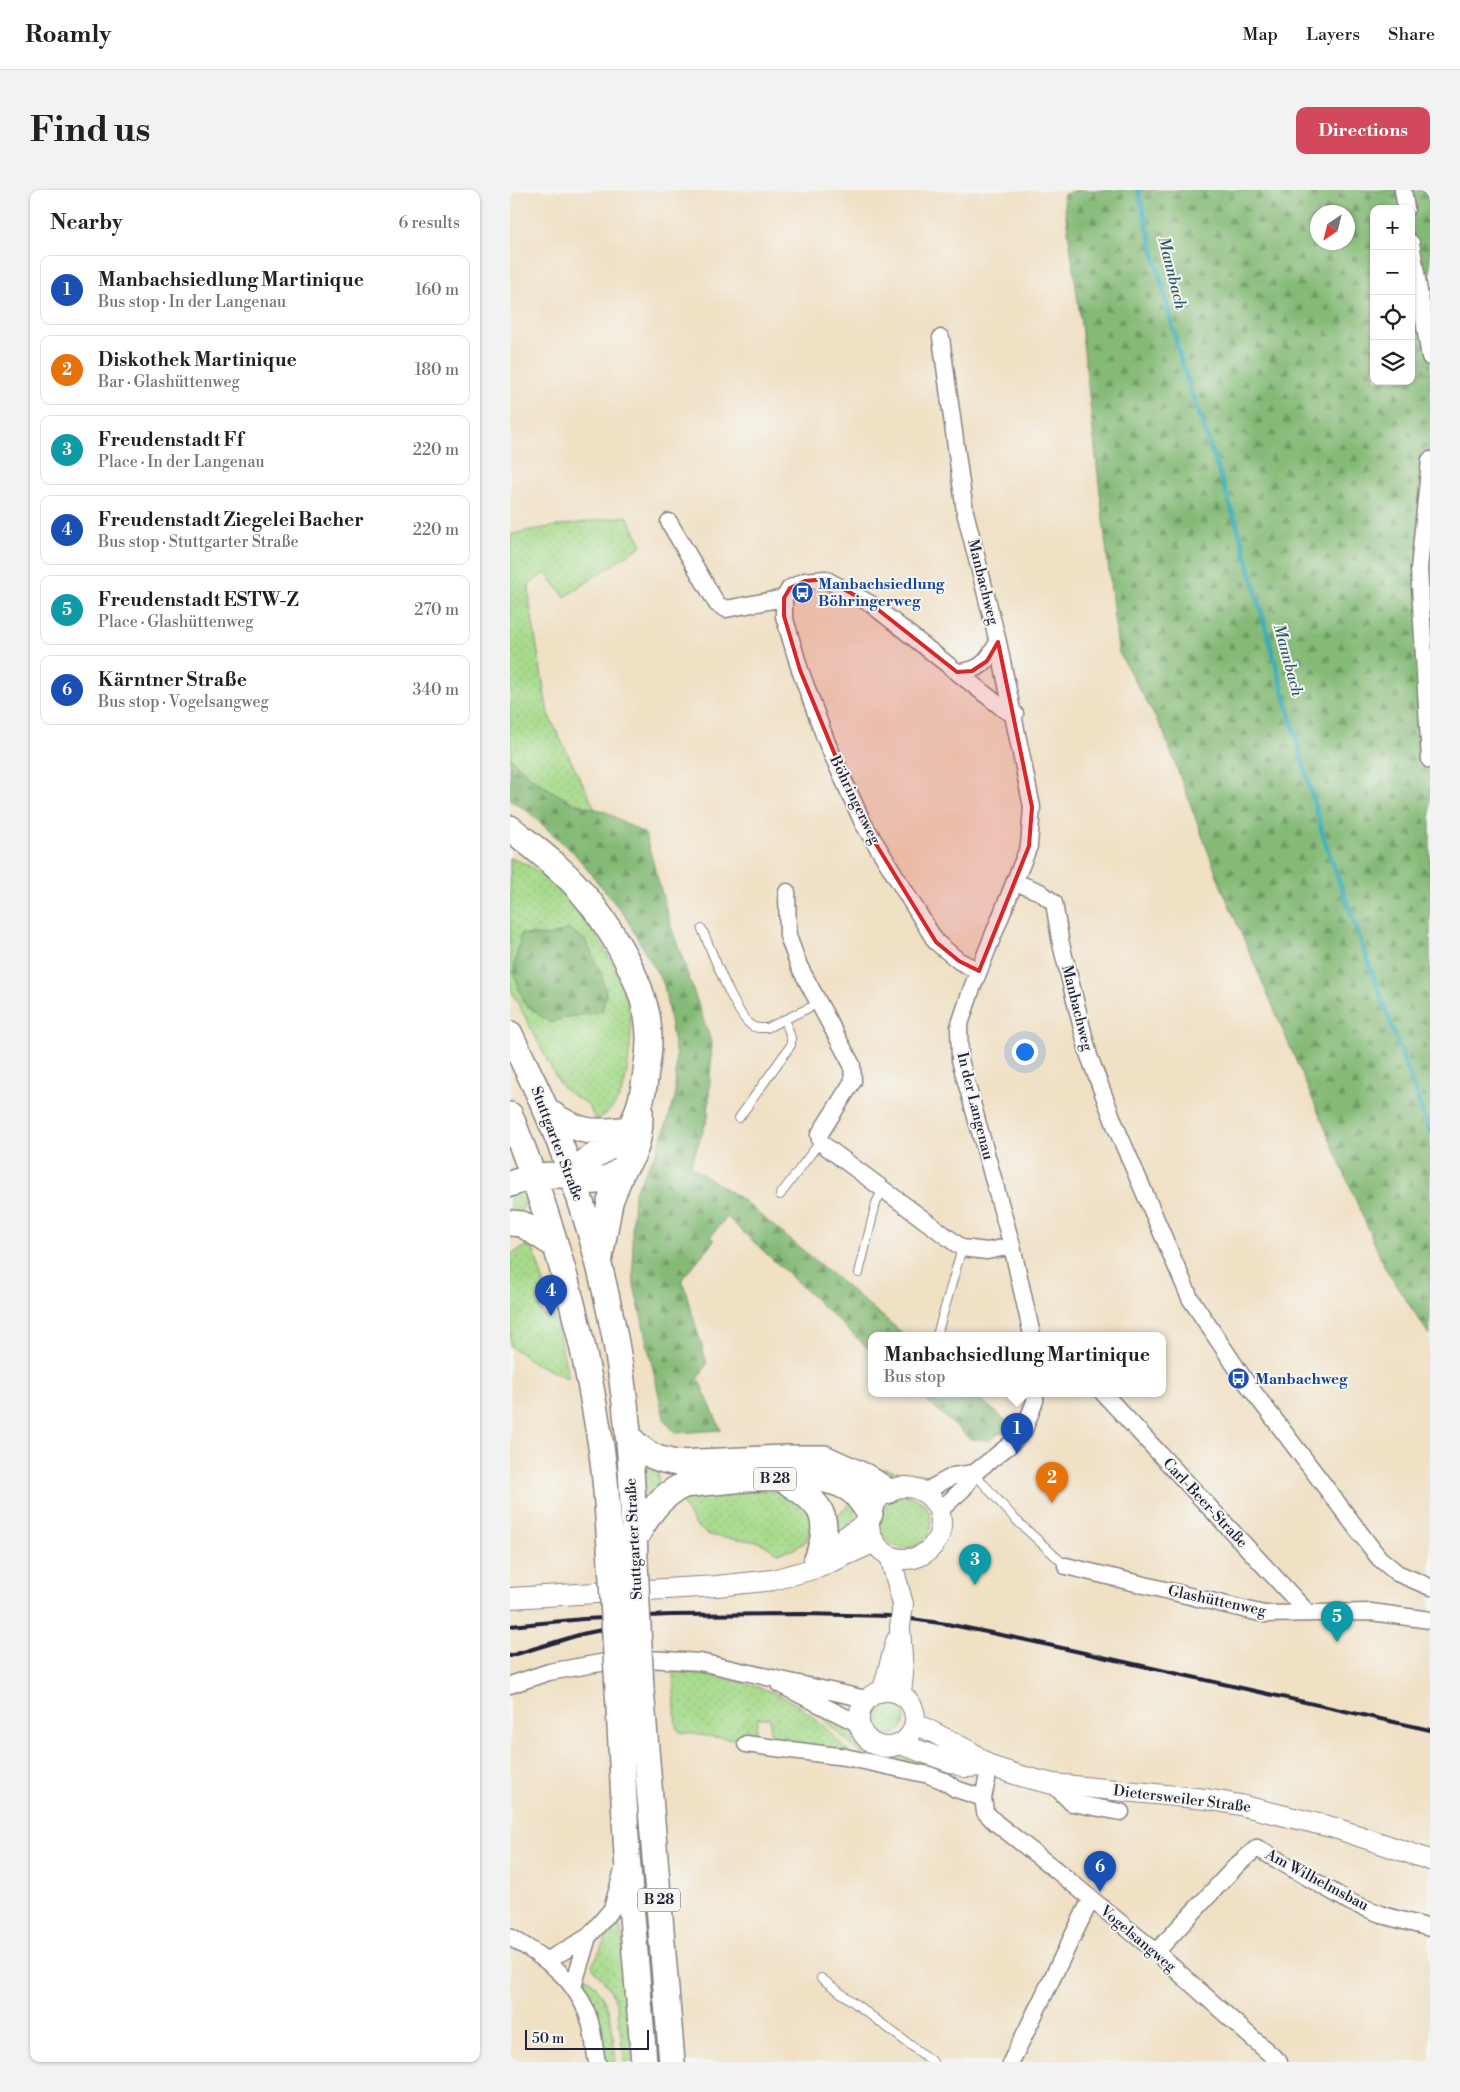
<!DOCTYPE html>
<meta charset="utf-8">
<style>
:root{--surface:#fff;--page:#f2f2f2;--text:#202124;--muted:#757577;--line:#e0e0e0;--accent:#d1495b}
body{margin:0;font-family:"Libre Bodoni",serif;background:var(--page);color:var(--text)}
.controls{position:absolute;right:15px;top:15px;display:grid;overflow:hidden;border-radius:10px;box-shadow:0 1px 4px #0004}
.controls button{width:45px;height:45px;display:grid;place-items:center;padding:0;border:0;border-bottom:1px solid var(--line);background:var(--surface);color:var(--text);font:25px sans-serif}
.compass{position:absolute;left:800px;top:15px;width:45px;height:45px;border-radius:50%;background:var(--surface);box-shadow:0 1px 4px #0004;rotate:215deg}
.scale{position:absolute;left:15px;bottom:12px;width:124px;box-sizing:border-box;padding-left:5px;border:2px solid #22223b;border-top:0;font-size:14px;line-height:18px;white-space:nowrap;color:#22223b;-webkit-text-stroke:4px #f6f6f2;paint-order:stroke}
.you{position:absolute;left:514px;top:861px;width:18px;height:18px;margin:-12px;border:4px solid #fff;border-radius:50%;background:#1a73e8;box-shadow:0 0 0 8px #1a73e833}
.badge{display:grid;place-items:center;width:32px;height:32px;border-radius:50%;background:var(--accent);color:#fff;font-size:16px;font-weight:700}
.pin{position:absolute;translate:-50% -41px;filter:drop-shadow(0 1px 2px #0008)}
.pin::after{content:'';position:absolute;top:26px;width:18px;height:15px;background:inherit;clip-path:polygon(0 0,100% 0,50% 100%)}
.popup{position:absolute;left:358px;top:1142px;width:298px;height:65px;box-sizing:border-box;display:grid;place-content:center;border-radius:10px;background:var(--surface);filter:drop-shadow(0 1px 4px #0005);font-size:16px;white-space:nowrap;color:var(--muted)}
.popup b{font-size:19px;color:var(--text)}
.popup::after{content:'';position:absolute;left:50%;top:100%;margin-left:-10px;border:10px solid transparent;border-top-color:var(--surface)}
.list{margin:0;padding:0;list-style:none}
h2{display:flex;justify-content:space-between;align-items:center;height:65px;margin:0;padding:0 20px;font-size:21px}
h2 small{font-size:16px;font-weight:400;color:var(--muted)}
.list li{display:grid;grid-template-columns:32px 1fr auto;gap:15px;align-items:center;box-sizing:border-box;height:70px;margin:0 10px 10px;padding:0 10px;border:1px solid var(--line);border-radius:10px}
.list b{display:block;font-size:19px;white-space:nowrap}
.list p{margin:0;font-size:16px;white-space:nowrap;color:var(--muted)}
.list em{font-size:16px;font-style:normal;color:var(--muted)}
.icon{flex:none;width:28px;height:28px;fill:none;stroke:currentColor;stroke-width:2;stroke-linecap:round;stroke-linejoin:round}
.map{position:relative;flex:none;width:920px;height:1872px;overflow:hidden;border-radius:10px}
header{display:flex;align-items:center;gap:30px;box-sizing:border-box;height:70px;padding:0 25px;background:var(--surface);border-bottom:1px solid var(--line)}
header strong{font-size:24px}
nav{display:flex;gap:28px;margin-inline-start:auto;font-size:18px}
.intro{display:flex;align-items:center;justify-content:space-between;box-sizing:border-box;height:120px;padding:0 30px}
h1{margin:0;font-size:35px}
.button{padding:12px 22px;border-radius:10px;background:var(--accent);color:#fff;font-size:18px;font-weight:700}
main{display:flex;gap:30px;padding:0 30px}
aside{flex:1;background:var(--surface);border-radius:10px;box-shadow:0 1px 4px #0004}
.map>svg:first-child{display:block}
</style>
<header>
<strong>Roamly</strong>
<nav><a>Map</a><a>Layers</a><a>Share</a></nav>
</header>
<div class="intro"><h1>Find us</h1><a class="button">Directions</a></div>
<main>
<aside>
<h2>Nearby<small>6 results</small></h2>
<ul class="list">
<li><span class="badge" style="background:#1a4fb4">1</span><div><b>Manbachsiedlung Martinique</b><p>Bus stop · In der Langenau</p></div><em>160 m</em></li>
<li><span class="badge" style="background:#e8710a">2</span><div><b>Diskothek Martinique</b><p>Bar · Glashüttenweg</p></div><em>180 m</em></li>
<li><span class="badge" style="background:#0f9aa8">3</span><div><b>Freudenstadt Ff</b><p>Place · In der Langenau</p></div><em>220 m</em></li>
<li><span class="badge" style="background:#1a4fb4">4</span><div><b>Freudenstadt Ziegelei Bacher</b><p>Bus stop · Stuttgarter Straße</p></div><em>220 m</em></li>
<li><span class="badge" style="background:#0f9aa8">5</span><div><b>Freudenstadt ESTW-Z</b><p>Place · Glashüttenweg</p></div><em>270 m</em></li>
<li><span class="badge" style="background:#1a4fb4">6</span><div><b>Kärntner Straße</b><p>Bus stop · Vogelsangweg</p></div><em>340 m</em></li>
</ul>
</aside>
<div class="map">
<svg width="920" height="1872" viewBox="0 0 920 1872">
<defs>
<pattern id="grass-dots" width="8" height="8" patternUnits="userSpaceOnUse" patternTransform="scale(1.25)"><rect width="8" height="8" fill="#a6da8a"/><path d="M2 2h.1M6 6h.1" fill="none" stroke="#8fbb78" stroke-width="1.8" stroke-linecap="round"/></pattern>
<pattern id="forest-firs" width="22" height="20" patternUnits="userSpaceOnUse" patternTransform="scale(1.25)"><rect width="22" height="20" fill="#84ba76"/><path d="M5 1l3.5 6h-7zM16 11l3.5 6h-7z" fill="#6c9762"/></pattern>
</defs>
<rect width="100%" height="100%" fill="#f6f6f2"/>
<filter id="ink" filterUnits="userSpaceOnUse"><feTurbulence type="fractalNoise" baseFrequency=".02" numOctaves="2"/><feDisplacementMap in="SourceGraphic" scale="10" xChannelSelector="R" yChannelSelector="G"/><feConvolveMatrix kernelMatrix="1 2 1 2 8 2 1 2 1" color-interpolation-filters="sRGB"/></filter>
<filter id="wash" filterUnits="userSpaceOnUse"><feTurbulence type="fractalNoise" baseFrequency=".0096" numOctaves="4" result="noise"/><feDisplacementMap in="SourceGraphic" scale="20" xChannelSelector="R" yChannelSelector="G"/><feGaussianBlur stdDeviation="1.12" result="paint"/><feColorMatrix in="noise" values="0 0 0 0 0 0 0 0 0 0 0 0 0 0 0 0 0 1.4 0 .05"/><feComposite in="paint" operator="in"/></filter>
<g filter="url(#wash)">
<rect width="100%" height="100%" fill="#f0e0c4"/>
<path fill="url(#grass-dots)" stroke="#647e62" d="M117,326l15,29 -77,52 -20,-24 -16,11 1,21 18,109 47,95c-34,-8 -61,-27 -85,-52v-222l20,-5z
M0,668c8,3 18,6 24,11 43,32 85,90 95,142 4,17 1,37 -1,53 -3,24 -9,45 -32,56l-9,-16 -21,-13 -7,-8 -49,-95z
M14,995l6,18 -5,2 -6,8h-9v-22z
M16,1056l7,3 15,47 -10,3 4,17 12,-1 15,64 -35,-16 -24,-17v-91z
M132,1274l16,7 1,20 -15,17z
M374,1279l18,4 33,2 4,3 -9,2 -18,-4 -22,1 -6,-1 -6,-6z
M216,1298l54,3 32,16 -1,23 -6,12 -13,8 -14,3 -19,-11 -50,-7 -14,-10 -18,-29z
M369 1332a26 26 0 1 1 52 0a26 26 0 1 1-52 0Z
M344,1310c5,23 -2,22 -19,34l-2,-18 8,-4z
M163,1481c41,4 85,11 121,32 21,12 38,32 55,49l-72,-12 -7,-7v-15h-12l-3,16c-12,10 -59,0 -75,-2l-4,-5z
M361 1528a17 17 0 1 1 34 0a17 17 0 1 1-34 0Z
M300,1517l36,18 11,17 12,10 13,4 20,-2 25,4 -2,9 -65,-14z
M133,1712l19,160h-9z
M108,1718l6,48 9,106h-9l-7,-58 -8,-16 -17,-22 14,-28 7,-25z
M76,1786c27,24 26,53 30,86h-13l-4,-45 -15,-35z"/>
<path fill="url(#forest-firs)" stroke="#536e58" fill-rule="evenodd" d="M566,0h354v1146l-45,-68 -164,-382 -58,-155 -45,-80 -38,-335 -17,-121zM864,19h37v172h-37zM808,22h30v30h-30z
M0,567l18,19 45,28 31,7 41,23 26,92 41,118 -4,74 -18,48 50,32 165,137h-33v17l-145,-135 -16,19 3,5 -32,38 25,85 -9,14 23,52 -45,3 -11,-11 -31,-137 -2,-52 2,-40 24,-44 17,-51 1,-42 -12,-71 -39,-69 -50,-62 -50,-45 -15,-9z
M59,739l16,11 16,33 5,21 -4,17c-17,5 -36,4 -52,12l-25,-19 -12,-32 8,-38 28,2z
M408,1203h55l39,33 -22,14 -20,-1z"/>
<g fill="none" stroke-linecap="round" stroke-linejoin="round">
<path stroke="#3aacb3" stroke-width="5" d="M628,0l44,174 57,167 86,311 105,290"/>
</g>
</g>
<g filter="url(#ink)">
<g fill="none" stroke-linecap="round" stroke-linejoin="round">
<defs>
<path id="service" d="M192,739c9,20 34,88 50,97 5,3 9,2 15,2l52,-25
M229,928l52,-73v-7l-6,-19
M270,1005l36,-48 5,-4
M349,1083l17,-70 7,-14
M427,1145l25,-87
M464,1283l41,46 51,47
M311,1788l112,84"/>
<path id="minor" d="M893,0l3,19
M901,53l19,114
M431,148l24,174 33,130 34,165 -3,39 -57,142 -13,39 1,33 52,186 20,89
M920,270l-11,109 11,191
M159,332l48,82 9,5 58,-11
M447,482c24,-1 30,-10 41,-30
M505,692l25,10 14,11 7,41 28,112 26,69 75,173 56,84 133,176 18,15 33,14
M277,702l1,44 11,30 53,99 1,16 -34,54 2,8 141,105 25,3 25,-5
M469,781l-20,-10 -23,-19 -73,-119 -36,-80 -27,-73 -16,-54v-18l6,-10 15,-7 20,-2 46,25 134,106 10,4
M593,1203l205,220
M414,1302l29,-16 21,-3
M429,1321l24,-22 11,-16 37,-29 13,-14 11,-29v-8
M556,1376l198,48 107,-2 59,8
M269,1494l80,40
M0,1495l39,-13 80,-14 71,4 166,37
M236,1554l99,13 84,18 15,6 12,8 27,9
M480,1576l-7,32 2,14 11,11 60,47 100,82 123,110
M543,1594l19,19 49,9
M0,1747c34,20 67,42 79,82 5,14 5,29 8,43
M646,1762l81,-87 20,-17 95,55 34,13 44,12
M38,1770l40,-23 24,-28 11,-39
M63,1797l15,-50
M501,1872l80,-163"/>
<path id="tertiary" d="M359 1333a36 36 0 1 1 72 0a36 36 0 1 1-72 0Z
M380,1366l13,48
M304,1368l55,-37
M0,1408l207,-12 56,-6 47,-13 55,-25
M390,1437l3,46 -2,21
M373,1500l13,-49
M349 1529a28 28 0 1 1 56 0a28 28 0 1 1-56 0Z
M405,1533l56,29 19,14 31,10 32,8 153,15 34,6 95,23 95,32
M390,1554l65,23 25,-1"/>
<path id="primary" d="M0,638c23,19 49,38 69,61 28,32 63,89 69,133 2,16 1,33 -2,49 -2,19 -6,41 -17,58 -15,22 -43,25 -58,47
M0,844c12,26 25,50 36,76 28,64 50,134 64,203 18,81 23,166 25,249
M37,921c31,22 44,23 82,18
M0,925c40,100 71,206 88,313 8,44 10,90 13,135
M0,994c19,-7 40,-11 60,-8 9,1 17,7 26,5 37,-6 45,-38 44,-70
M0,1033l12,1 34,22
M90,1067l10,-55 12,-31
M118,1246c16,17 25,23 49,27l108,-5h39l42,19 21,14
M271,1288c33,21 53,33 38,75
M125,1348c13,-23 24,-42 49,-53 41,-3 138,-20 169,7 7,6 12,15 17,22
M131,1499l31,373
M108,1500l9,165 17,207"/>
</defs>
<use href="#service" stroke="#898180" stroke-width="10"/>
<use href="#minor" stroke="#898180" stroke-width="19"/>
<use href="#tertiary" stroke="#898180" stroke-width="22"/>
<use href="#primary" stroke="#898180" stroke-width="28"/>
<use href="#service" stroke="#fff" stroke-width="8"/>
<use href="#minor" stroke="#fff" stroke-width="16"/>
<use href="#tertiary" stroke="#fff" stroke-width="20"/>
<use href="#primary" stroke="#fff" stroke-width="25"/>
<path stroke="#22223b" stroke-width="4" d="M0,1436l73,-7 87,-4 133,-1 87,2 57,8 79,16 404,90
M0,1466l72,-22 54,-11"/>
<defs>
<path id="tertiary-bridge" d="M390,1437l3,-23"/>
<path id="primary-bridge" d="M125,1372l6,127
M101,1373l7,127"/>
</defs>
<use href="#tertiary-bridge" stroke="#898180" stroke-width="22" stroke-linecap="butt"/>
<use href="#primary-bridge" stroke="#898180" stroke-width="28" stroke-linecap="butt"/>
<use href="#tertiary-bridge" stroke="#fff" stroke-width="20"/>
<use href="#primary-bridge" stroke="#fff" stroke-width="25"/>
</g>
</g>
<path fill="#d62828" fill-opacity="0.2" stroke="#d62828" stroke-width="4" stroke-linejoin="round" d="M315,389l46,25 86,68 15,-1 15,-10 11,-19 34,165 -3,39 -50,125 -20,-10 -23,-19 -73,-119 -63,-153 -16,-54v-18l6,-10 15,-7z"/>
<defs>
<symbol id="bus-disc" viewBox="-11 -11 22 22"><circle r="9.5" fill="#1a4fb4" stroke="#f6f6f2"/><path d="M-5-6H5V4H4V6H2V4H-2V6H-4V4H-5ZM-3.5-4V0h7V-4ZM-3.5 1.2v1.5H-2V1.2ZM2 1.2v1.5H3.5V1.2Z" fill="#fff"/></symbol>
</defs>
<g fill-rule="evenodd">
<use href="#bus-disc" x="280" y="390" width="25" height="25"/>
<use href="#bus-disc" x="716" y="1176" width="25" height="25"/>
</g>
<g text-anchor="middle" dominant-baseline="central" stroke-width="4" stroke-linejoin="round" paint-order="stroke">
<g fill="#f6f6f2" stroke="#626272" stroke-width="1">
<rect x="244" y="1277.5" width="42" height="23" rx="4"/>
<rect x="128" y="1698.5" width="42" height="23" rx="4"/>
</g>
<g font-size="14" font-weight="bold" fill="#22223b">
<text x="265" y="1289">B 28</text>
<text x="149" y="1710">B 28</text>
</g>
<g font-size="15" fill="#22223b" stroke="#f6f6f2">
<text transform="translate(473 392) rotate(76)">Manbachweg</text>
<text transform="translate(345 610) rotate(64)">Böhringerweg</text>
<text transform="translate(567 818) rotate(76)">Manbachweg</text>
<text transform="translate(465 916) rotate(76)">In der Langenau</text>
<text transform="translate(47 954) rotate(69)">Stuttgarter Straße</text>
<text transform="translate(695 1313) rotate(47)">Carl-Beer-Straße</text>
<text transform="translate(124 1349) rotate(-93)">Stuttgarter Straße</text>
<text transform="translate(707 1411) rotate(12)">Glashüttenweg</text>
<text transform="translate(672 1609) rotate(7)">Dietersweiler Straße</text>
<text transform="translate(807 1690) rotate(28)">Am Wilhelmsbau</text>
<text transform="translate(628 1749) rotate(40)">Vogelsangweg</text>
</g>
<g font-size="15" font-weight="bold" fill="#164399" stroke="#f6f6f2" text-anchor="start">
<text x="308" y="394">Manbachsiedlung<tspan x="308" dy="17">Böhringerweg</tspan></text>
<text x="745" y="1189">Manbachweg</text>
</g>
<g font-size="16" font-style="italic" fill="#2c596b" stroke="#f6f6f2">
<text transform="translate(662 83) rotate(76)">Mannbach</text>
<text transform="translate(778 470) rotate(75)">Mannbach</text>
</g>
</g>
</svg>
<div class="controls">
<button>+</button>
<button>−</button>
<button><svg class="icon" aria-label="locate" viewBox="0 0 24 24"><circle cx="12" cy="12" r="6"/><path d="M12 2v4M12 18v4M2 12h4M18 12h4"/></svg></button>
<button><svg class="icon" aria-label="layers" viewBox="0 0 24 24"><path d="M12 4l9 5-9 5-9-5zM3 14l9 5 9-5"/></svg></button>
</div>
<svg class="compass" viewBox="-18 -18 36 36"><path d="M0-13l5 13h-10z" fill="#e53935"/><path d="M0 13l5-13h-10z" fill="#757577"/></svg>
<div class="scale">50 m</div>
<div class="you"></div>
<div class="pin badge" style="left:507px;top:1264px;background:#1a4fb4">1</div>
<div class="popup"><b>Manbachsiedlung Martinique</b>Bus stop</div>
<div class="pin badge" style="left:542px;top:1313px;background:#e8710a">2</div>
<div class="pin badge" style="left:465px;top:1395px;background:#0f9aa8">3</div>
<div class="pin badge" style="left:41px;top:1126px;background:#1a4fb4">4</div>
<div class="pin badge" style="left:827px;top:1452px;background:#0f9aa8">5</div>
<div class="pin badge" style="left:590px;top:1702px;background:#1a4fb4">6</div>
</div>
</main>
